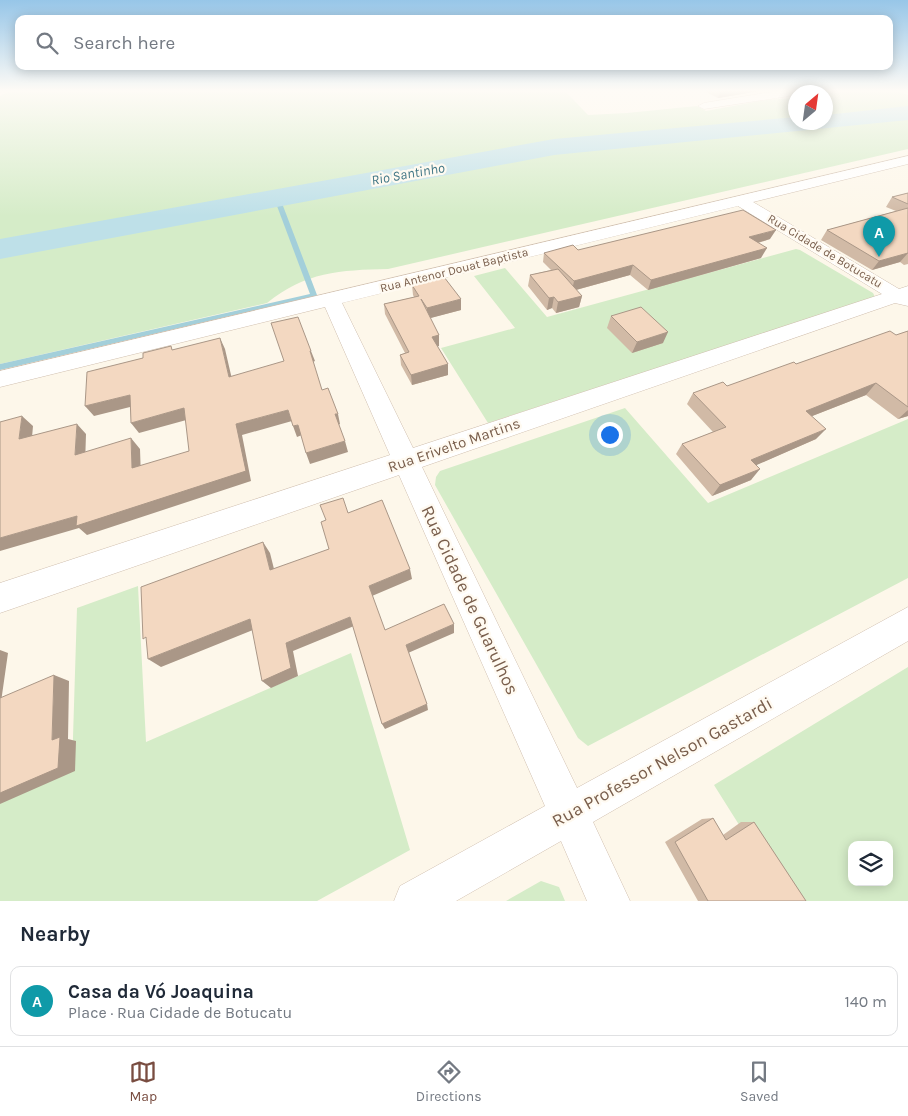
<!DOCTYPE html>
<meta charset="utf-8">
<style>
:root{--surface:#fff;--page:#f6f6f7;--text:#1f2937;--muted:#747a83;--line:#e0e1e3;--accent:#794d41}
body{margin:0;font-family:Karla,sans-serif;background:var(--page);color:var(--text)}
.controls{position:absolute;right:15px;bottom:15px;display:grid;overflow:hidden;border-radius:10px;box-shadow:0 2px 12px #0003}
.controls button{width:45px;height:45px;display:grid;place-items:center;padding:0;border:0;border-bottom:1px solid var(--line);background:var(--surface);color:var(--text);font:25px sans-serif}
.compass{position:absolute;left:788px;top:85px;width:45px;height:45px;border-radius:50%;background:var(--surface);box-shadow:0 2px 12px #0003;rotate:29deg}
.you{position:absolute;left:609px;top:434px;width:18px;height:18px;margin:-12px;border:4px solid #fff;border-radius:50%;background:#1a73e8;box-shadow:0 0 0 8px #1a73e833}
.badge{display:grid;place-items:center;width:32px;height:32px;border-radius:50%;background:var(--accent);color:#fff;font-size:16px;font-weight:700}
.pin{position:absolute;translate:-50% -41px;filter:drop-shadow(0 1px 2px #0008)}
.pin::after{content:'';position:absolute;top:26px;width:18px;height:15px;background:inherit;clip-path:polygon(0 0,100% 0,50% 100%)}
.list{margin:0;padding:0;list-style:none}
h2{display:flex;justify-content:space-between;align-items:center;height:65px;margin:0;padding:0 20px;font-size:21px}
h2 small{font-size:16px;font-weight:400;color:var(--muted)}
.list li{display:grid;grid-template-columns:32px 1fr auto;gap:15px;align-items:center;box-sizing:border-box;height:70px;margin:0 10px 10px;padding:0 10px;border:1px solid var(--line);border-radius:10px}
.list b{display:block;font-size:19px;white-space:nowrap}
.list p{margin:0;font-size:16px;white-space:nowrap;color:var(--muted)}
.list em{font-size:16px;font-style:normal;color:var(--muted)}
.icon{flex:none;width:28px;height:28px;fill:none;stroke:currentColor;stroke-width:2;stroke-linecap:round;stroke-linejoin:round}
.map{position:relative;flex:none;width:908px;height:901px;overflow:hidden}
.search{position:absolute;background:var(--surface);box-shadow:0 2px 12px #0003;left:15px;right:15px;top:15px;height:55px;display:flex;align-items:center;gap:12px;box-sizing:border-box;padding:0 18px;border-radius:10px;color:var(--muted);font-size:19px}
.sheet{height:145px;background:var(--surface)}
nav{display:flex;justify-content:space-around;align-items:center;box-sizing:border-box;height:70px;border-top:1px solid var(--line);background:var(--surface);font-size:14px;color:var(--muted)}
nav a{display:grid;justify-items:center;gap:2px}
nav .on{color:var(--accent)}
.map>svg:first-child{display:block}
</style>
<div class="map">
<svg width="908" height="901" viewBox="0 0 908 901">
<rect width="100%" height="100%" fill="#fdf7ea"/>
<path fill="#d5ecc8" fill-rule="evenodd" d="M12,90h552l24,25 39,-2 70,-7 9,5 60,-11 29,-2 1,24h30v-30h-3c24,-4 62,-6 85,3v54l-520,120c-48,1 -83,3 -121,34l-267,61v-268z
M796,249l4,1 73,43 2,4 -387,126 -47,-75 74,-20 -41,-52 31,-8 42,49z
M625,408l83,95 200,-84v159l-320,168 -10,-8 -143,-253 1,-8 4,-6z
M138,586l8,156 205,-89 59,197 -93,51h-317v-100l72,-31 5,-162z
M908,667v234h-121l-73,-116zM852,845h37v37h-37z
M541,881l18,6 6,14h-59z"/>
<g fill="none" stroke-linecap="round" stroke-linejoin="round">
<path fill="#a3cfda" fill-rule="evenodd" d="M277,196l3,2 37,97 -1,1 -316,74v-6l310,-70 -36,-96z"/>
<path fill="#bee0e8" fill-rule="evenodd" d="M908,106v14l-354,35 -554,104v-20l554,-100 242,-22v5h30v-7z"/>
<defs>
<path id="minor" d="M784,90h26l-2,2h-12v3l-92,14 -6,-3 6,-3z
M908,156v8l-155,38 146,87 9,-3v20l-13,-3 -473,164 155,321 331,-181v34l-315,181 37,79h-43l-26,-60 -105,60h-62l6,-15 145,-80 -146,-331 -399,138v-30l390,-128 -65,-148 -325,80v-16zM738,206l144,88 -469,154 -71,-145z"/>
</defs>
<use href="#minor" stroke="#d0bfaf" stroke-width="1"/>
<use href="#minor" fill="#fff" fill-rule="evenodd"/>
</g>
<path fill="#d1baa6" d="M702,90h64l-48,8z
M908,193v71l-4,1 -4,-3 -28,8 -51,-30 6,-10 69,-19 -10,-4 6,-10z
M770,239l-12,4 3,15 -113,32 -18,-15 -54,15 6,6 -3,11 -23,6 -4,-5 -5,2 -19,-24 2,-11 21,-5 -8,-8 1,-9 34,-3z
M412,285l49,25 -31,8 9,17v11h-2l11,29 -36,10 -11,-20 -1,-10 5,-2 -20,-39 -1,-10 30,-7 -1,-2z
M611,316l52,27 -31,10 -25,-25z
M908,331v85l-10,3 -32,-24 -54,21 4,23 -60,26 -5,15 -39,16 -36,-42 6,-10 31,-12 -26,-28 6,-11 34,-7 69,-22 100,-29z
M713,818l10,17 18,-13h13l52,79h-108l-33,-59 37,-23z"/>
<path fill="#aa9787" d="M732,90h34l-48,8 2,-6z
M776,230l-6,9 -26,8 5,-10z
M767,248l-6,10 -113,32 3,-10z
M908,253l-8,9 -28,8 7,-9z
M633,265l-3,10 -58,16 2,-10z
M582,296l-3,11 -23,6 2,-11z
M554,297l-2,11 -5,2 2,-12z
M461,299v11l-34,9v-11z
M668,332l-5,11 -31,10 5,-11z
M439,335v11l-7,2v-11z
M220,338l5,11 9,39 -5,-11z
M310,351h1l4,10 -2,1z
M448,364v11l-36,10 -1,-10z
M876,383l-10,12 -69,27 9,-11z
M130,395l8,10 -44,11 -9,-10z
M184,408l6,11 -51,14 -8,-10z
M288,410l4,11 -50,14 9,46 -164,54 -8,-7 -79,23v-13l77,-22 159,-92z
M908,410v6l-10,3z
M335,414h3l2,10 -2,1z
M22,416l11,10 -2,23 -12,-10z
M77,424l9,10 -1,31 -10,-10z
M298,425l4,10 -5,2 -4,-11z
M826,429l-10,10 -73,32 8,-11z
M131,438l9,11 1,29 -9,-10z
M345,441l3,11 -38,12 -4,-11z
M760,469l-9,11 -39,16 8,-11z
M263,542l7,11 7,28 -7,-11z
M410,569l2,10 -40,17 -3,-10z
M350,617l4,9 -61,25 5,25 -27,12 -9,-7 24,-38z
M250,619l8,9 -97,39 -13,-8z
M454,624v9l-46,20 -2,-8z
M0,650l8,3 -7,49h-1z
M54,675l15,6 -1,58 8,2 -1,30 -75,33v-11l52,-53z
M427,704l1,6 -43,19 -3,-5z"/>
<path fill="#f3d8c1" stroke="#aa9787" d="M716,90h16l-12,2z
M908,193v11l-16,-7z
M908,208v45l-29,8 -52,-31z
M743,210l33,20 -27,7 18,11 -116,32 -18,-15 -59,16 -30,-28 29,-8 5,5z
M558,269l24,27 -24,6 -4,-5 -5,1 -19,-23z
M444,277l17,22 -34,9 -6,-9 18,36 -7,2 16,27 -37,11 -11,-20 9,-3 -25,-48 35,-8 -7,-11z
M641,307l27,25 -31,10 -26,-26z
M298,317l13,34h-1l12,39 6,-2 10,26h-3l10,27 -39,12 -8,-28 -5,1 -5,-16 -52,14 10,47 -170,55 1,-10 -77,22v-116l22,-6 -3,23 58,-15 -2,31 56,-17 1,30 57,-17 -5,-43 -53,15 -1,-28 -45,11 2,-34 56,-14v-5l28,-7 1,4 48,-12 9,39 55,-16 -13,-38z
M890,331l6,4 12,-4v76l-32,-24 -70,28 20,18 -75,31 9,9 -40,16 -38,-41 44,-17 -33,-34 30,-11 4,4 67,-24 2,2z
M343,498l5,15 34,-13 28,69 -41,17 16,44 59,-26 10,20 -48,21 21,59 -45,20 -32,-107 -64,26 5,25 -29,13 -12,-62 -102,40 -2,-22 -3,2 -2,-52 122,-45 7,28 59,-21 -8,-27 5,-2 -6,-15z
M54,675l-2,65 8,-3 -2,31 -58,25v-95z
M713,818l13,22 28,-18 52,79h-98l-33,-59z"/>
<linearGradient id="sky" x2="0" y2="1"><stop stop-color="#97c6e8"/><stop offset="0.42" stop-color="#fefbf6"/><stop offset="1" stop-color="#fefbf6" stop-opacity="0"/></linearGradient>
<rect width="908" height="216" fill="url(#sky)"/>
<g text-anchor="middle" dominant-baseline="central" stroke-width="4.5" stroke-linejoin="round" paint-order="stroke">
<g font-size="12" fill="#795e4c" stroke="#fffaf1">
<text transform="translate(825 251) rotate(31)">Rua Cidade de Botucatu</text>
<text transform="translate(454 270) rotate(-14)">Rua Antenor Douat Baptista</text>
</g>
<g font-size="14" font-style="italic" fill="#427786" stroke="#fffaf1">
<text transform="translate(408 174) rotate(-10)">Rio Santinho</text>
</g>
<g font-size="15" fill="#795e4c" stroke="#fffaf1">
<text transform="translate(454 445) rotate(-19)">Rua Erivelto Martins</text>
</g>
<g font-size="18" fill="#795e4c" stroke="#fffaf1">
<text transform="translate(470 600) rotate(65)">Rua Cidade de Guarulhos</text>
<text transform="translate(662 762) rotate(-29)">Rua Professor Nelson Gastardi</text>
</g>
</g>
</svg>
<div class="controls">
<button><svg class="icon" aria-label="layers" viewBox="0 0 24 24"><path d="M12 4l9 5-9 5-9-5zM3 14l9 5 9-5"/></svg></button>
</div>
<svg class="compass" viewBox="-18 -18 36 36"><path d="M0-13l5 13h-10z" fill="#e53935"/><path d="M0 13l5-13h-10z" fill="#747a83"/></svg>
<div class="you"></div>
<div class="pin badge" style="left:879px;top:257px;background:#0f9aa8">A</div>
<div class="search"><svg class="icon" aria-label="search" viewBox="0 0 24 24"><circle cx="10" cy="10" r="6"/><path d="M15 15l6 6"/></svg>Search here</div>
</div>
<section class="sheet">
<h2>Nearby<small></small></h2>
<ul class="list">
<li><span class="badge" style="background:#0f9aa8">A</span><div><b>Casa da Vó Joaquina</b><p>Place · Rua Cidade de Botucatu</p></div><em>140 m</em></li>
</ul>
</section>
<nav>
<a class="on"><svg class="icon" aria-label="map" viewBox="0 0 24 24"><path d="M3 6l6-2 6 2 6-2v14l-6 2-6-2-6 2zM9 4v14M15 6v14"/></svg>Map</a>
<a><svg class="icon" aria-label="directions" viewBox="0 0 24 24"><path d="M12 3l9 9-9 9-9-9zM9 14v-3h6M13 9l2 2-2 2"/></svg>Directions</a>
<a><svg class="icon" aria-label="saved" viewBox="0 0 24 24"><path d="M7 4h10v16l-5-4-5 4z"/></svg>Saved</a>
</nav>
